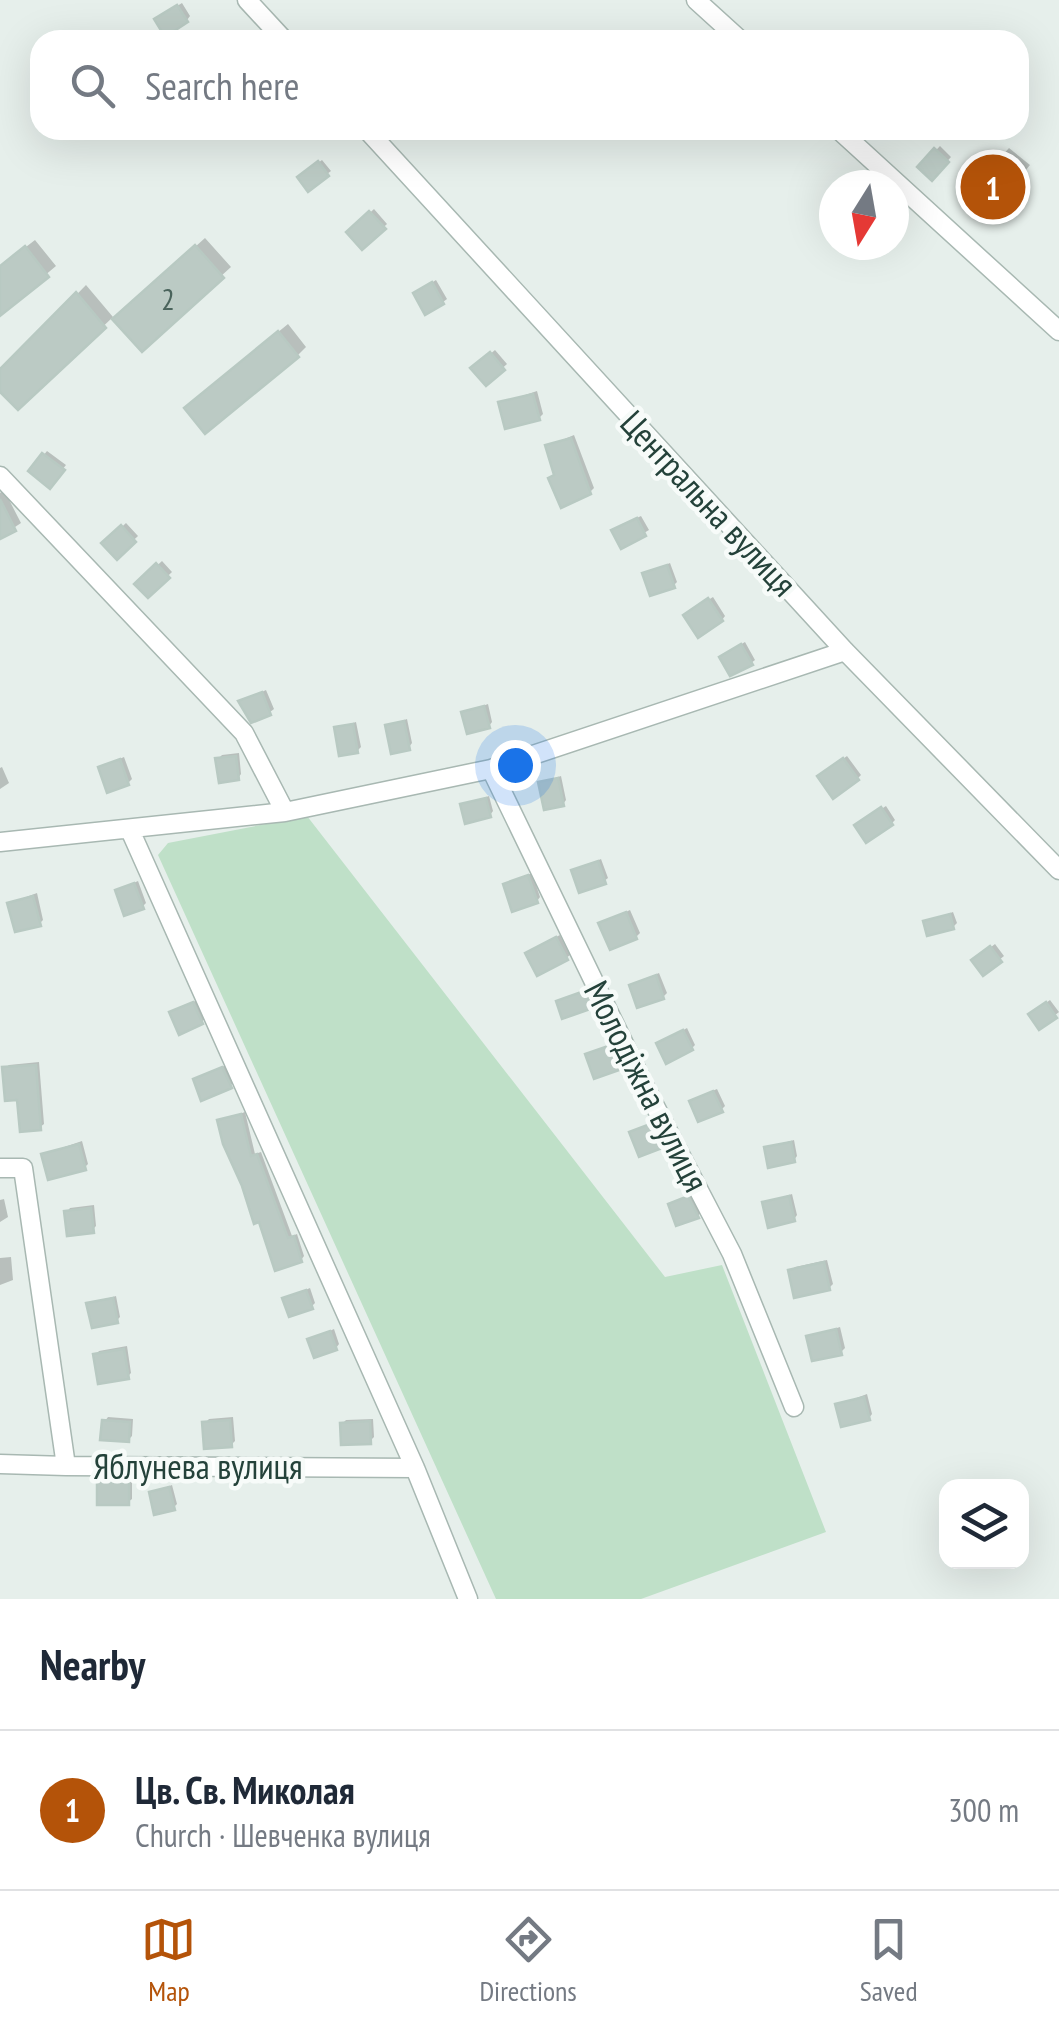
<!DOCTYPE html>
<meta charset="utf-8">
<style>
:root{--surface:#fff;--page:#f2f2f3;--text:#1f2937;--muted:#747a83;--line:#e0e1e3;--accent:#b45309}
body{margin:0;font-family:"PT Sans Narrow",sans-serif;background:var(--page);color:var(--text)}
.controls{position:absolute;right:30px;bottom:30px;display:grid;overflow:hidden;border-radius:20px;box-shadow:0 10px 40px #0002}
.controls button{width:90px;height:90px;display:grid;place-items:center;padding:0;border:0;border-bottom:2px solid var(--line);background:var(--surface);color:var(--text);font:50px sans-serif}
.compass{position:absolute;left:819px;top:170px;width:90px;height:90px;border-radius:50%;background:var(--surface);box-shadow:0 10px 40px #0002;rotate:191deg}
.you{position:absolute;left:515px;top:765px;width:35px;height:35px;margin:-25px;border:8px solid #fff;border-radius:50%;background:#1a73e8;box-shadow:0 0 0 15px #1a73e833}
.badge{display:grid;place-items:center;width:65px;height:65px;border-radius:50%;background:var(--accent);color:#fff;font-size:32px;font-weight:700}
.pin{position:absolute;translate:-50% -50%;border:5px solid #fff;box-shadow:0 2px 10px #0006}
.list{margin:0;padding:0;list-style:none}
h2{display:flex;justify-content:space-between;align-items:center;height:130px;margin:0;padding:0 40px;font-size:42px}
h2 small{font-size:32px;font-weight:400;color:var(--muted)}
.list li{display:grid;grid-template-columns:65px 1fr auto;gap:30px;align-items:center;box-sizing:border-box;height:160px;padding:0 40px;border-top:2px solid var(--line)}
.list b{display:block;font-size:38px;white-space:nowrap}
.list p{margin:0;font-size:32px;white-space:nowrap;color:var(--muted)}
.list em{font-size:32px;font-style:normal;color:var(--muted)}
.icon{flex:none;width:55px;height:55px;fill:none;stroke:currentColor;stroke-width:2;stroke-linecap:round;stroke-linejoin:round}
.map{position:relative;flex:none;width:1059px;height:1599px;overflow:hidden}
.search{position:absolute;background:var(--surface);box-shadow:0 10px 40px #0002;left:30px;right:30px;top:30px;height:110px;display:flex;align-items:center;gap:25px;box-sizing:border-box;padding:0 35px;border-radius:30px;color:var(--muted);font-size:38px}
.sheet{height:290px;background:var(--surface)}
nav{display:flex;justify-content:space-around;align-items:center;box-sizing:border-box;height:140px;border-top:2px solid var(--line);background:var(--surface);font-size:28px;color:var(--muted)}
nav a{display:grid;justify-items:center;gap:5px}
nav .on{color:var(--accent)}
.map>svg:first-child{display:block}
</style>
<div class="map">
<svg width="1059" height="1599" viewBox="0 0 1059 1599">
<rect width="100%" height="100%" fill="#e6efeb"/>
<path fill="#bfe0c8" d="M307,816l358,461 57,-12 104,267 -185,67h-145l-338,-744 10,-12z"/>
<path fill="#0003" d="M182,3l8,13 -3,4 -26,-4z
M264,130h17l-12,8z
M940,146l11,11 -19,21 -12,-11z
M1009,148l21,17 -35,42 6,-50z
M322,160l9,11 -4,3h-23z
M374,209l13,15 -25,23 -13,-15z
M205,238l26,29 -89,81 -18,-37z
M35,240l21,26 -56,47v-46z
M436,280l11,19 -4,3 -23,-12z
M86,285l27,32 -95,90 -18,-18v-16z
M288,324l18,23 -8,8 -102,44z
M495,350l12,14 -21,19 -12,-15z
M537,391l6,23 -4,4 -38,-15z
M574,435l20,53 -4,4 -40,-14 4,-3 -6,-29z
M47,451l19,14 -16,20 -19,-14z
M4,490l17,33 -21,14v-44z
M641,516l8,14 -27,16 -4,-19z
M126,523l12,13 -21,20 -12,-13z
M162,561l10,11 -24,23 -11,-11z
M670,563l7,19 -4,4 -28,-12z
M713,597l12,19 -3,4 -33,-8z
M745,642l10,18 -4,3 -25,-10z
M266,690l8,19 -4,3 -29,-10z
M488,704l4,18 -3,4 -25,-13z
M407,719l5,24 -3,4 -21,-21z
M356,722l5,25 -4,4 -20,-23z
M239,753l2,21 -3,4 -20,-19 4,-4z
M847,756l14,19 -3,3 -34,-5z
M124,757l8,22 -4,4 -27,-16z
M2,767l7,16 -9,6v-21z
M561,776l5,24 -3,4 -23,-21z
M489,796l4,15 -3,4 -27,-10z
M886,806l9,14 -3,3 -31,-1z
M601,859l7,19 -4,3 -30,-10z
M532,873l8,24 -3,4 -32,-16z
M138,881l8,22 -4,4 -24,-17z
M37,893l6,27 -3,3 -30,-20z
M630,910l10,23 -4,4 -35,-13z
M953,912l4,11 -4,4 -27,-5z
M560,935l10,20 -4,3 -34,-9z
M995,944l9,12 -21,17 -5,-16z
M659,973l8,20 -4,4 -32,-12z
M588,989l7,13 -3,4 -34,-4z
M197,1000l8,19 -4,3 -29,-9z
M1050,1000l9,12 -19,15 -5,-16z
M687,1028l8,17 -3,3 -33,-4z
M615,1043l9,20 -3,3 -33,-11z
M39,1062l5,62 -4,3 -35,-59 4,-3z
M226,1065l8,17 -4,4 -35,-6z
M717,1089l8,17 -4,4 -25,-12z
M245,1112l10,42 6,-2 31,84 5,-2 7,22 -3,4 -40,-41 -41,-98z
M654,1121l11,21 -24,12 -9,-21z
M794,1140l3,16 -3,4 -27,-12z
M82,1141l6,23 -4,4 -40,-14z
M692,1194l9,18 -3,4 -28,-11z
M792,1194l5,21 -3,4 -30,-16z
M4,1199l4,18 -8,5v-22z
M94,1205l2,21 -4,4 -25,-18 3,-4z
M11,1257l2,23 -13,5v-27z
M827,1260l6,24 -4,4 -38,-18 4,-3z
M310,1288l5,15 -4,4 -26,-8z
M116,1296l4,21 -3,3 -28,-16z
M840,1327l5,21 -4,4 -32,-15z
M334,1329l5,15 -3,4 -26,-8z
M127,1346l4,27 -3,3 -32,-21 3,-4z
M867,1394l5,20 -3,4 -31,-13z
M108,1417l25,2 -1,17 -4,4 -23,-19z
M233,1417l2,24 -4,4 -26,-22 4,-4z
M373,1419l1,18 -4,4 -28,-17 4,-4z
M104,1479h28v20l-4,3 -28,-19z
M172,1485l5,19 -4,4 -22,-15z"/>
<path fill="#bbcac4" stroke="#b8c9c2" stroke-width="2.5" d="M177,5l11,17 -23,15 -11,-18z
M934,148l15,14 -17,19 -15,-14z
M999,155l24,20 -36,44 -25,-20z
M318,161l11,15 -21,16 -11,-15z
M369,211l17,18 -24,21 -16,-18z
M195,245l29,33 -82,74 -30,-33z
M25,246l24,31 -49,39v-50z
M432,282l12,22 -19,11 -12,-22z
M76,292l30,36 -88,82 -18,-18v-23z
M278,331l21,26 -94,77 -21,-26z
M490,352l15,18 -19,16 -16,-18z
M533,394l7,26 -35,9 -7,-27z
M571,438l20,56 -30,14 -13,-30 6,-3 -9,-30z
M42,453l23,17 -15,19 -22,-18z
M0,499l16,32 -16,8z
M637,518l9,18 -25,13 -10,-19z
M121,525l15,17 -19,18 -16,-17z
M156,563l14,15 -22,20 -14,-14z
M667,565l8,23 -25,8 -8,-23z
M708,598l15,23 -25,17 -15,-23z
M741,644l12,21 -23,11 -11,-19z
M262,692l9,23 -20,8 -13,-22z
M484,706l6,22 -23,6 -6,-22z
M404,721l6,29 -19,4 -6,-29z
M353,724l5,29 -19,3 -5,-29z
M236,756l3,24 -20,3 -4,-25z
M843,758l16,22 -26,19 -16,-23z
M120,759l9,26 -22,8 -9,-26z
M558,778l6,28 -20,4 -6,-28z
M486,798l5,19 -26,7 -5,-20z
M881,807l12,18 -27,18 -12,-18z
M598,861l8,23 -27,9 -8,-23z
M528,875l10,28 -26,9 -9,-28z
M134,883l10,26 -20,7 -9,-26z
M33,896l8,30 -26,6 -8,-29z
M626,912l11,27 -27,11 -12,-27z
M950,914l4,15 -27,7 -4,-15z
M556,937l12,23 -31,16 -12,-23z
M990,946l12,16 -19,14 -12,-16z
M656,975l8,24 -27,9 -8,-23z
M584,991l9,17 -31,11 -6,-18z
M193,1002l10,22 -24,11 -10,-23z
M1046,1002l11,16 -18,12 -11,-16z
M683,1030l10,20 -27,14 -10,-21z
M611,1045l11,24 -28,10 -9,-25z
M36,1065l5,65 -21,2 -3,-32 -12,1 -3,-34z
M222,1067l10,21 -31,13 -8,-22z
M713,1091l10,21 -25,10 -9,-21z
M241,1114l10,42 6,-2 31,84 6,-2 8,26 -27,9 -16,-49 -5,2 -12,-38 -19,-42 -6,-24z
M650,1124l12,24 -23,9 -10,-25z
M791,1142l4,20 -27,6 -4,-21z
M79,1144l7,26 -38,10 -7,-26z
M688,1196l11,22 -23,8 -8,-22z
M789,1196l6,25 -27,7 -6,-26z
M91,1208l3,25 -27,3 -3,-25z
M824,1262l6,28 -36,8 -6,-28z
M306,1290l7,19 -24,8 -7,-19z
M113,1298l5,25 -26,5 -6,-25z
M836,1329l6,26 -30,6 -6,-25z
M330,1331l7,19 -23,8 -7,-19z
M124,1349l5,30 -31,5 -5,-30z
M864,1397l6,23 -29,7 -6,-23z
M102,1420l28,2 -1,20 -29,-2z
M230,1420l2,27 -28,2 -2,-27z
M370,1421l1,23 -30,1 -1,-22z
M97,1482h32v23h-32z
M169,1487l6,23 -21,5 -5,-23z"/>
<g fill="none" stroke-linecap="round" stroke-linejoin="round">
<defs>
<path id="minor" d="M247,0l37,40
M696,0l44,40
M367,130l478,521 214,219
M839,130l220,201
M0,476l244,257 41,79
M491,769l153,316 88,169 62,153
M130,830l285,638 53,131
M0,842l285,-30 206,-43 354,-118
M0,1168h23l43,298 349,2
M0,1464l66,2"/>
</defs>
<use href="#minor" stroke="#a8b8b2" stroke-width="21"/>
<use href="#minor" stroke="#fff" stroke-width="18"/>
</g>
<g text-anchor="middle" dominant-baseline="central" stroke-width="9" stroke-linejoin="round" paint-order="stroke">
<g font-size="30" fill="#4a645c">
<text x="168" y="298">2</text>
</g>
<g font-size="35" fill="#24423a" stroke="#f7fbf9">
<text transform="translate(709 503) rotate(47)">Центральна вулиця</text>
<text transform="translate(647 1086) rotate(63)">Молодіжна вулиця</text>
<text x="198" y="1466">Яблунева вулиця</text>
</g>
</g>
</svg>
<div class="controls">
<button><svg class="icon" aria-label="layers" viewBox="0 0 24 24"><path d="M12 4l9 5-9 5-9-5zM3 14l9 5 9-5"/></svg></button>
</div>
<svg class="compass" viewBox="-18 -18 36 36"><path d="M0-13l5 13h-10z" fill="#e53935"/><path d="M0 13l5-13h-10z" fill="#747a83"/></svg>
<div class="you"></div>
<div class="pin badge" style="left:993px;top:187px">1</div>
<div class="search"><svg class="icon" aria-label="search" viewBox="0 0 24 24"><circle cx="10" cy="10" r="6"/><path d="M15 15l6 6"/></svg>Search here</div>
</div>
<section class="sheet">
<h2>Nearby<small></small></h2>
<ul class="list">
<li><span class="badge">1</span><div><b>Цв. Св. Миколая</b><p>Church · Шевченка вулиця</p></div><em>300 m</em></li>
</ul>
</section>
<nav>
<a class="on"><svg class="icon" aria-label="map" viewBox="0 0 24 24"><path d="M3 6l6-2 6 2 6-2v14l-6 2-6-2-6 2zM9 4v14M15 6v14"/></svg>Map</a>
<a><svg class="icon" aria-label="directions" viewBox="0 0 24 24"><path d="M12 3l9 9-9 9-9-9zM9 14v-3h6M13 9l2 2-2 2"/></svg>Directions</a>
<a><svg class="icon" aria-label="saved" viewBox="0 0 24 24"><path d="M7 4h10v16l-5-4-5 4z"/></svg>Saved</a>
</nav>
